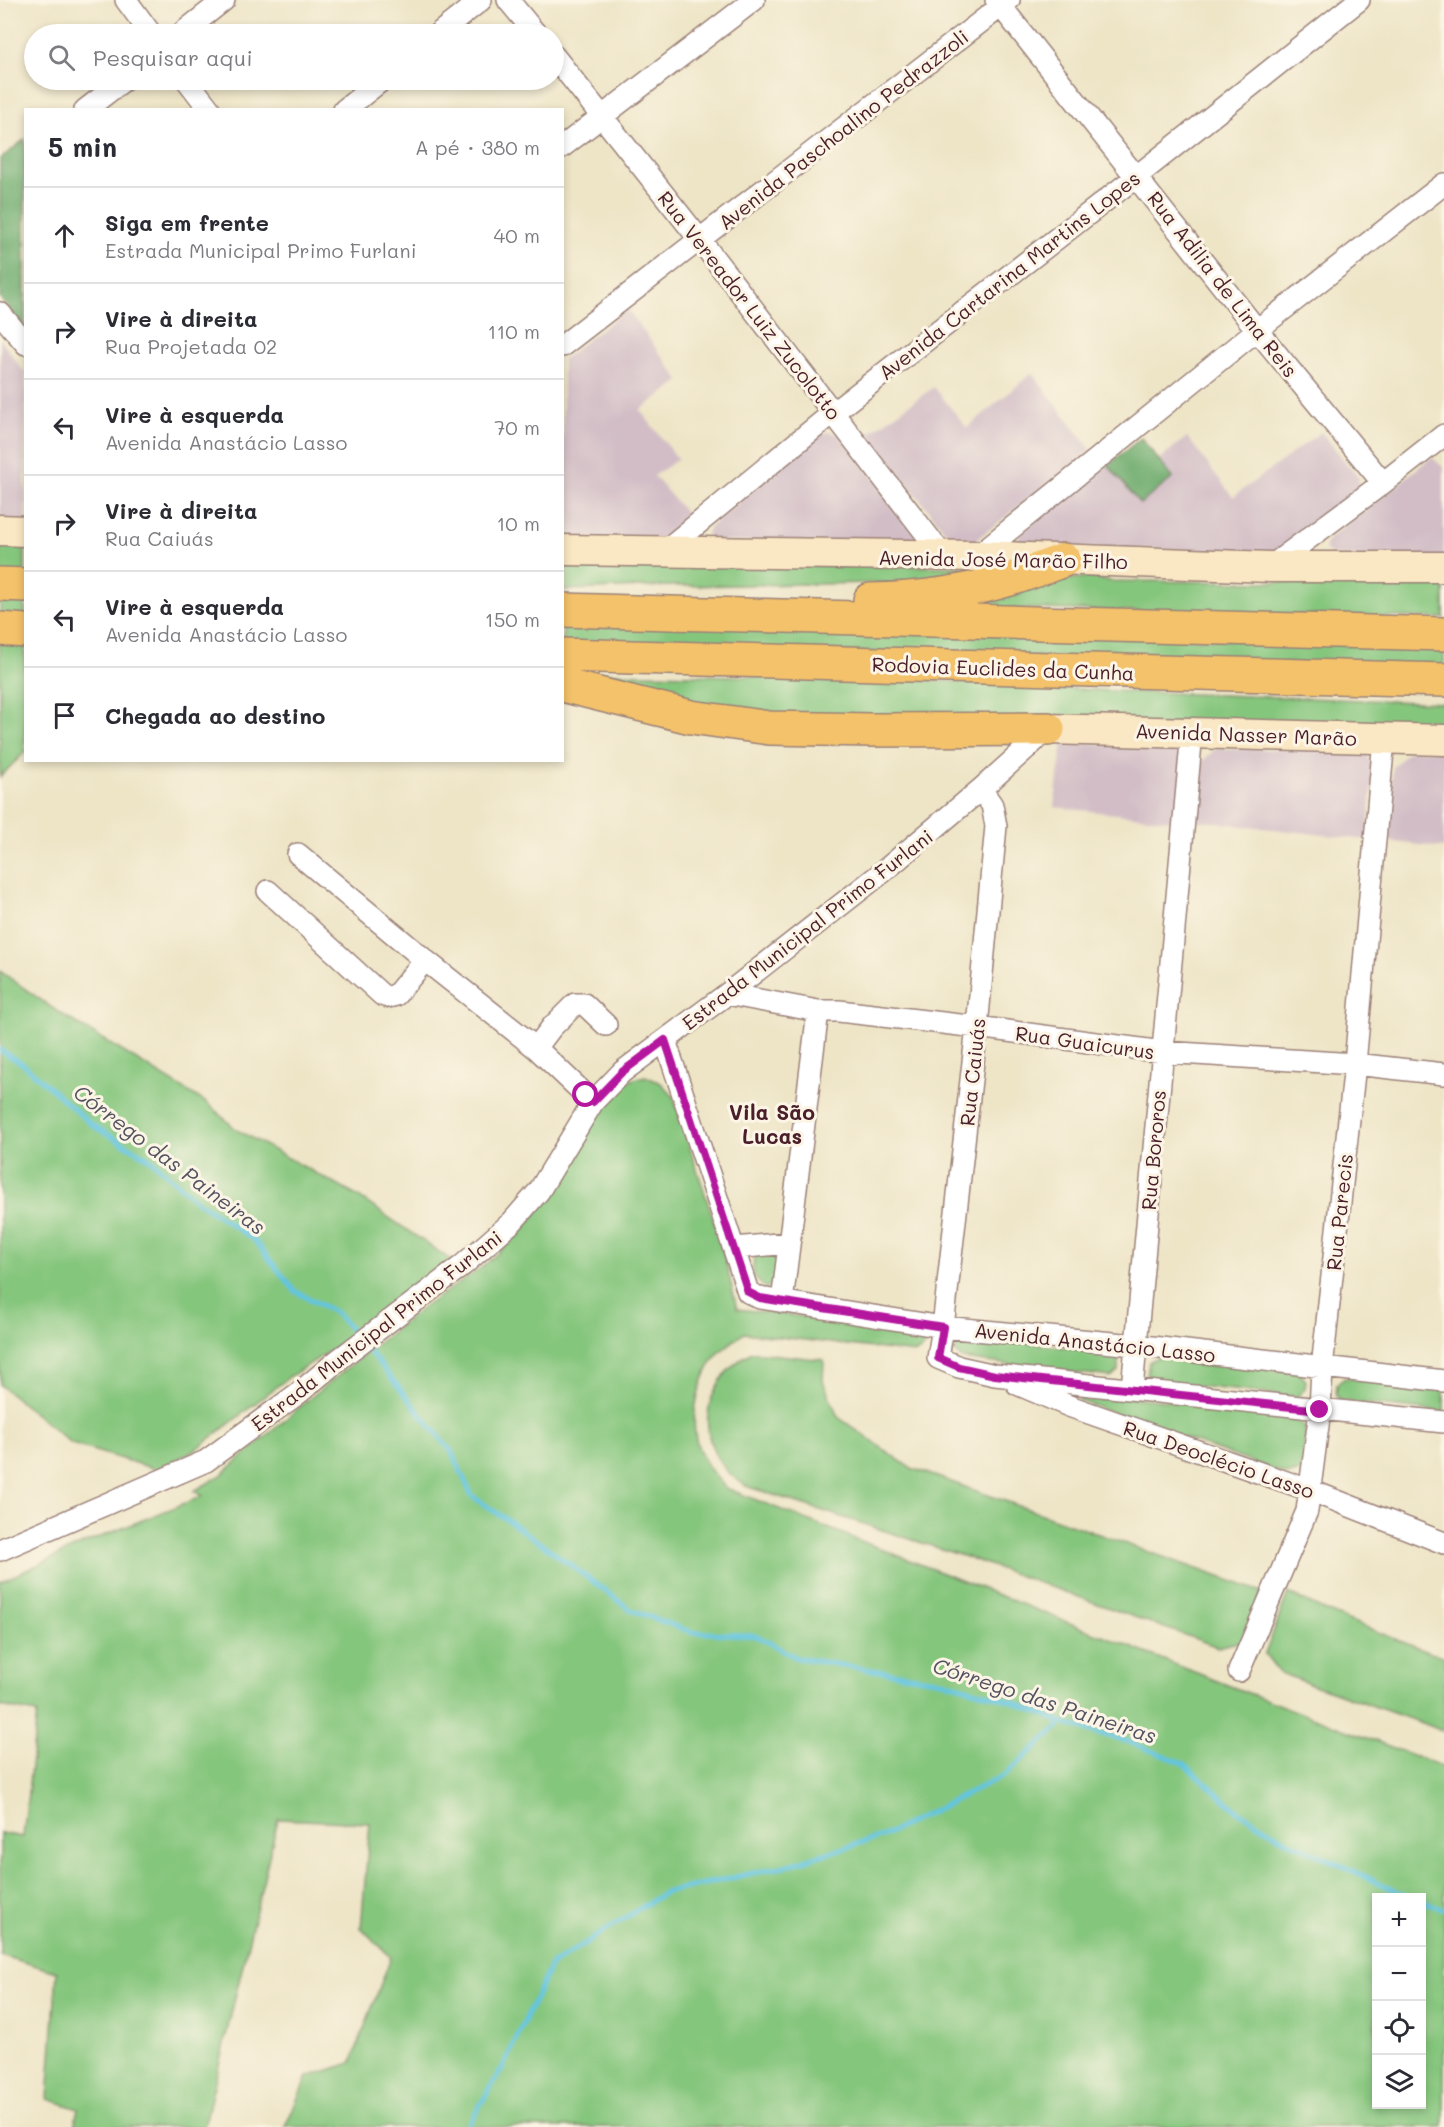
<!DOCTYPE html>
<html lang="pt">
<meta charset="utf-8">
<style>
:root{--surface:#fff;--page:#f7f7f7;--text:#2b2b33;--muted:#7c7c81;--line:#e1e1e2}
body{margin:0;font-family:Mali,sans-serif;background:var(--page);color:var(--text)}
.controls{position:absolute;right:18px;bottom:18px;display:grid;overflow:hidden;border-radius:0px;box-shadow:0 3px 9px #0003}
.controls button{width:54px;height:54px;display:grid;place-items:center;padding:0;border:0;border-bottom:2px solid var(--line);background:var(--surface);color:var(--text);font:30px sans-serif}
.stop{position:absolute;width:18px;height:18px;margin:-14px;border:4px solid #b5179e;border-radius:50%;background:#fff}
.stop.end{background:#b5179e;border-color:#fff;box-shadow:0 2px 6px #0008}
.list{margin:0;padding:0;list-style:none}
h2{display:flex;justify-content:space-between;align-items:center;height:78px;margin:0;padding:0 24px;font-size:26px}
h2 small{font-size:20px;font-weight:400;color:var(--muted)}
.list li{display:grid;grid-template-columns:39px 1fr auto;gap:18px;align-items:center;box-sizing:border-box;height:96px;padding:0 24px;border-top:2px solid var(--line)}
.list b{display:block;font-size:22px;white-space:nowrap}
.list p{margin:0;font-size:20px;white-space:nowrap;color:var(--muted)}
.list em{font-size:20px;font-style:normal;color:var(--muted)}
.icon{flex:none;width:33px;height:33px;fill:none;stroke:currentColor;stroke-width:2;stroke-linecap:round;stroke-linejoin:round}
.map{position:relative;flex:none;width:1444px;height:2127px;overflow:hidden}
.search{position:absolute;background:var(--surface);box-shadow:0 3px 9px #0003;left:24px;top:24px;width:540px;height:66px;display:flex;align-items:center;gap:15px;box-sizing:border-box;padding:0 21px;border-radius:33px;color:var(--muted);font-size:22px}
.panel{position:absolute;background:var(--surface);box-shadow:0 3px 9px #0003;left:24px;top:108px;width:540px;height:654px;border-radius:0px}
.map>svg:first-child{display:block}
</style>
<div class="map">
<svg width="1444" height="2127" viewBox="0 0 1444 2127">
<rect width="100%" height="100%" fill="#fcf5e5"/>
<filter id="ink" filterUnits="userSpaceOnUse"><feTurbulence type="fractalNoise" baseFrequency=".0167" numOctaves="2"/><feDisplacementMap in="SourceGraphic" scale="12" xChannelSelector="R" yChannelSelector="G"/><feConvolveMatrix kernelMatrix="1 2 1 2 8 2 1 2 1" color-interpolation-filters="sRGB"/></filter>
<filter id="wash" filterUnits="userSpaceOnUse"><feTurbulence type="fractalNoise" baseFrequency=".008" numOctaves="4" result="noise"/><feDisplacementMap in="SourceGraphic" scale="24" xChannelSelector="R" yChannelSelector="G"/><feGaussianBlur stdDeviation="1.35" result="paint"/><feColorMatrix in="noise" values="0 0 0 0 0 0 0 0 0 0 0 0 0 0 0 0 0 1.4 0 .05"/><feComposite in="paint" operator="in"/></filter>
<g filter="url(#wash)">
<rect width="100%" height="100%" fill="#eee5c7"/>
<path fill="#d2bdc6" d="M627,309l53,72 -40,29 38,49 -24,17 37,43 -13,11 -21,10 -94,-2v-179z
M0,339l25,34v148l-25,-1z
M1032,373l59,77 -119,93 -19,-2 -85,-107 66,-47 33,41z
M829,432l10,3 76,94 1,9 -7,5 -199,-2 -3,-6 2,-7 110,-94z
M1321,432l38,46 -1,15 -75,59 -263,-6 -2,-8 3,-6 87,-67 32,39 33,-26 -14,-18 28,-23 46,60z
M1432,457l12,11v92l-113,-5 -5,-5 -1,-5 4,-6z
M1063,743l109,2 13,19 -7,57 -124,-14z
M1215,749l149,1 10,18 -7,72 -173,-20 5,-55z
M1410,750l34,1v97l-57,-7 6,-74z"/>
<path fill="#85c67d" stroke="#687254" stroke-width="1.5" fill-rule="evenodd" d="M0,540l25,1v211l-25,25z
M562,562l401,5 2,7 -23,15 -60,-6 -212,3 -105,4h-2z
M1088,577l22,4 334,2v35l-455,-10 -6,-6 17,-15z
M563,621l881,25v22l-881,-24z
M603,673l321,7 189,11 331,12v26l-675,-7 -167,-36 -5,-10z
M0,971l58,41 149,91 30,27 120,66 97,66 -121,87 -44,28 -91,71 -40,22 -86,-26 -72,-59z
M645,1076l16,7 12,13 49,150 15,63 181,21 7,5 -1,12 -8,6 -172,-20c-9,7 -18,13 -26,21 -10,11 -16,27 -20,41 -10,40 0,64 28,93l504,198 214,81v360h-1159l22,-50 44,-14 40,-106 -30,-29 9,-105 -92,-4 -74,308h-130l4,-18 -30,-10 9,-127 -57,-17v-122l23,4 14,-124 -37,-7v-124l85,-39 118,-47 -9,-5 26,-15 89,-77 78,-63 38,-30 56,-38 40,-36 26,-32 26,-49 26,-43 28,-27zM1376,1898h46v206h-46z
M762,1252l12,1 4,11 -2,18 -10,6c-12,-8 -15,-15 -12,-29z
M965,1336l148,17 5,7v11l-7,6 -149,-18 -7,-7 2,-11z
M752,1352l72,8 -1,21 15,36 71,50 353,125 -20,49 -24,6 -240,-86 -232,-75c-55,-33 -49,-104 6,-134z
M1157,1357l143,16 6,8 -1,8 -8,8 -145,-16 -5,-7 2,-12z
M1345,1378l99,11v23l-103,-11 -5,-5 1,-12z
M1084,1393l210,20 12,18 -5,40 -14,4 -207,-74 -2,-5z
M1288,1593l35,17 107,43 14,3v75l-164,-58 -15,-19z"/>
<path fill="#6cab6c" stroke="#5b654c" stroke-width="1.5" d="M25,139v186l-4,-1 -21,-26v-139z
M1141,438l32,40 -33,26 -32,-39z"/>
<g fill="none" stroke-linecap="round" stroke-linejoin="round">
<path stroke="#62c5e0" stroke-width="5" d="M0,1050l23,14 69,61 58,34 48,43 56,38 41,51 41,22 22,25
M364,1345l87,106 21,45 70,48 89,66 60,22 66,4 40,22 145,23 69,20 52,22 63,18 57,22 56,49 41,25 131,61
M1422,1901l22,8
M467,2127l36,-60 48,-102 113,-72 121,-27 98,-30 122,-61 58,-52"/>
</g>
</g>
<g filter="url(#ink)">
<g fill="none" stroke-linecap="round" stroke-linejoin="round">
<defs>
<path id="minor" d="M126,0l25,34
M508,0l28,34
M996,0l261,330 126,153
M181,34l43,-34
M438,34l43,-34
M554,56l146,184 244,317
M187,80l23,30
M85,110l39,-30
M344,110l38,-30
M562,147l192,-147
M0,313l26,31
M562,346l447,-346
M662,553l172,-141 303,-236 222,-176
M977,556l280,-226 187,-146
M1270,567l113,-84 61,-48
M981,789l11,16 4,21 -19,201 -34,300 -5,31 21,9 36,8 449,47
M298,854l127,106 111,88 57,54
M268,891l114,104 6,2 8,-2 29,-35
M727,994l91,17h21l138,16 186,25 192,12 89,10
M665,1040l83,252 12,6 183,29 192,18 309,36
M536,1048l16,-21 23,-23h9l22,21
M735,1248l53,-5
M782,1302l36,-291
M1017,1384l52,22 240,84 135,53
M1132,1389l60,-657
M0,1550l206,-89 94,-69 38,-32 125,-95 49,-43 27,-31 54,-89 29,-30 105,-78 157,-123 97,-82 67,-60
M1239,1671l68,-160 13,-101 2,-42 33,-304 29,-325"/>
<path id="secondary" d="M0,530l26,1
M562,550l415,6 293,11h174
M1048,729l396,11"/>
<path id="motorway" d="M0,584l26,1
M870,600c46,-1 93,-7 137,-20 20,-6 38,-13 57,-20
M562,610l882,24
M0,629l26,2
M562,655l882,25
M562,685l129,32 78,11 102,2 177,-1"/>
</defs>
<use href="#minor" stroke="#9c8279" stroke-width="24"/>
<use href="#secondary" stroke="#9c8279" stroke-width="33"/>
<use href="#motorway" stroke="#9c8279" stroke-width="36"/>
<use href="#minor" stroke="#fff" stroke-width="21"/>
<use href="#secondary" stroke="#fae7c3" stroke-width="30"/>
<use href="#motorway" stroke="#f3c26a" stroke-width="33"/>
</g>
</g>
<g fill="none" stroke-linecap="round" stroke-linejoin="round" filter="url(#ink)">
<path stroke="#b5179e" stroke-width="8" d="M586,1095l7,7 29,-30 43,-32 83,252 12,6 183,29 -5,31 21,9 36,8 325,35"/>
</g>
<g text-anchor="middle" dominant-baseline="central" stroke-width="6" stroke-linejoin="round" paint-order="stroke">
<g font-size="20" fill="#4a1f2b" stroke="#fcf5e5">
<text transform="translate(843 129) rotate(-38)">Avenida Paschoalino Pedrazzoli</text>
<text transform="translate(1009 275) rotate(-38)">Avenida Cartarina Martins Lopes</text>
<text transform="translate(1223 284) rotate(52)">Rua Adilia de Lima Reis</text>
<text transform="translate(750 305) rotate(52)">Rua Vereador Luiz Zucolotto</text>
<text transform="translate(1003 559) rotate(1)">Avenida José Marão Filho</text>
<text transform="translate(1003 668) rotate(2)">Rodovia Euclides da Cunha</text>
<text transform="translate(1246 734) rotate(2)">Avenida Nasser Marão</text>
<text transform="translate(807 929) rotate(-38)">Estrada Municipal Primo Furlani</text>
<text transform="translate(1085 1042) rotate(8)">Rua Guaicurus</text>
<text transform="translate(972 1072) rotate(-84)">Rua Caiuás</text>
<text transform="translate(1153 1150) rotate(-85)">Rua Bororos</text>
<text transform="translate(1339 1212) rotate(-84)">Rua Parecis</text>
<text transform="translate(376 1330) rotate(-38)">Estrada Municipal Primo Furlani</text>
<text transform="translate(1095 1342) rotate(6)">Avenida Anastácio Lasso</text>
<text transform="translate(1219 1459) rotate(19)">Rua Deoclécio Lasso</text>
</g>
<g font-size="21" font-weight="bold" fill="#4a1f2b" stroke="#fcf5e5">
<text x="772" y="1111">Vila São<tspan x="772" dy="24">Lucas</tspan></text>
</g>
<g font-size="21" font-style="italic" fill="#515161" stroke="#fcf5e5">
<text transform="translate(170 1159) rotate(37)">Córrego das Paineiras</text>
<text transform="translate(1045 1700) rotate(18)">Córrego das Paineiras</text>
</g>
</g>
</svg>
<div class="controls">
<button>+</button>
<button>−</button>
<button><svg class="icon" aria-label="locate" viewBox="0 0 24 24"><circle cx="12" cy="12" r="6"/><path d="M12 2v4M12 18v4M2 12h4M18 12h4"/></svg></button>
<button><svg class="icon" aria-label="layers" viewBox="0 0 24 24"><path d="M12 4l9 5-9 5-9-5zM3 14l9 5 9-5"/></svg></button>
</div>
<div class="stop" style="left:586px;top:1095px"></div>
<div class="stop end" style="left:1320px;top:1410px"></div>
<div class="search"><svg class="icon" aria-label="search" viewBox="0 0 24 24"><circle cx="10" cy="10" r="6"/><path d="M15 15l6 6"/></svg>Pesquisar aqui</div>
<section class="panel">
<h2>5 min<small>A pé · 380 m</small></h2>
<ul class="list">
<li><svg class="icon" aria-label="ahead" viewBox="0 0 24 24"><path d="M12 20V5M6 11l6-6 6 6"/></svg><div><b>Siga em frente</b><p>Estrada Municipal Primo Furlani</p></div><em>40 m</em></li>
<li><svg class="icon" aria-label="right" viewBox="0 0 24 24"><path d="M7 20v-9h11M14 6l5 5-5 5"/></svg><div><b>Vire à direita</b><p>Rua Projetada 02</p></div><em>110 m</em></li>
<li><svg class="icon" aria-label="left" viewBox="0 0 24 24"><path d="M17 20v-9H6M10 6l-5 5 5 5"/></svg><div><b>Vire à esquerda</b><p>Avenida Anastácio Lasso</p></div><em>70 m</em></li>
<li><svg class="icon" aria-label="right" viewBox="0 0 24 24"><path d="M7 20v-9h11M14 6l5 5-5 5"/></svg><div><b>Vire à direita</b><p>Rua Caiuás</p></div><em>10 m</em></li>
<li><svg class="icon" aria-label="left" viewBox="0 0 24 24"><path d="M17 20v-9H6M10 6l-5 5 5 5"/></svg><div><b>Vire à esquerda</b><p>Avenida Anastácio Lasso</p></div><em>150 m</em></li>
<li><svg class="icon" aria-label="arrive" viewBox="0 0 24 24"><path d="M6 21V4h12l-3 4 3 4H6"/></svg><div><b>Chegada ao destino</b></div></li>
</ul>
</section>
</div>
